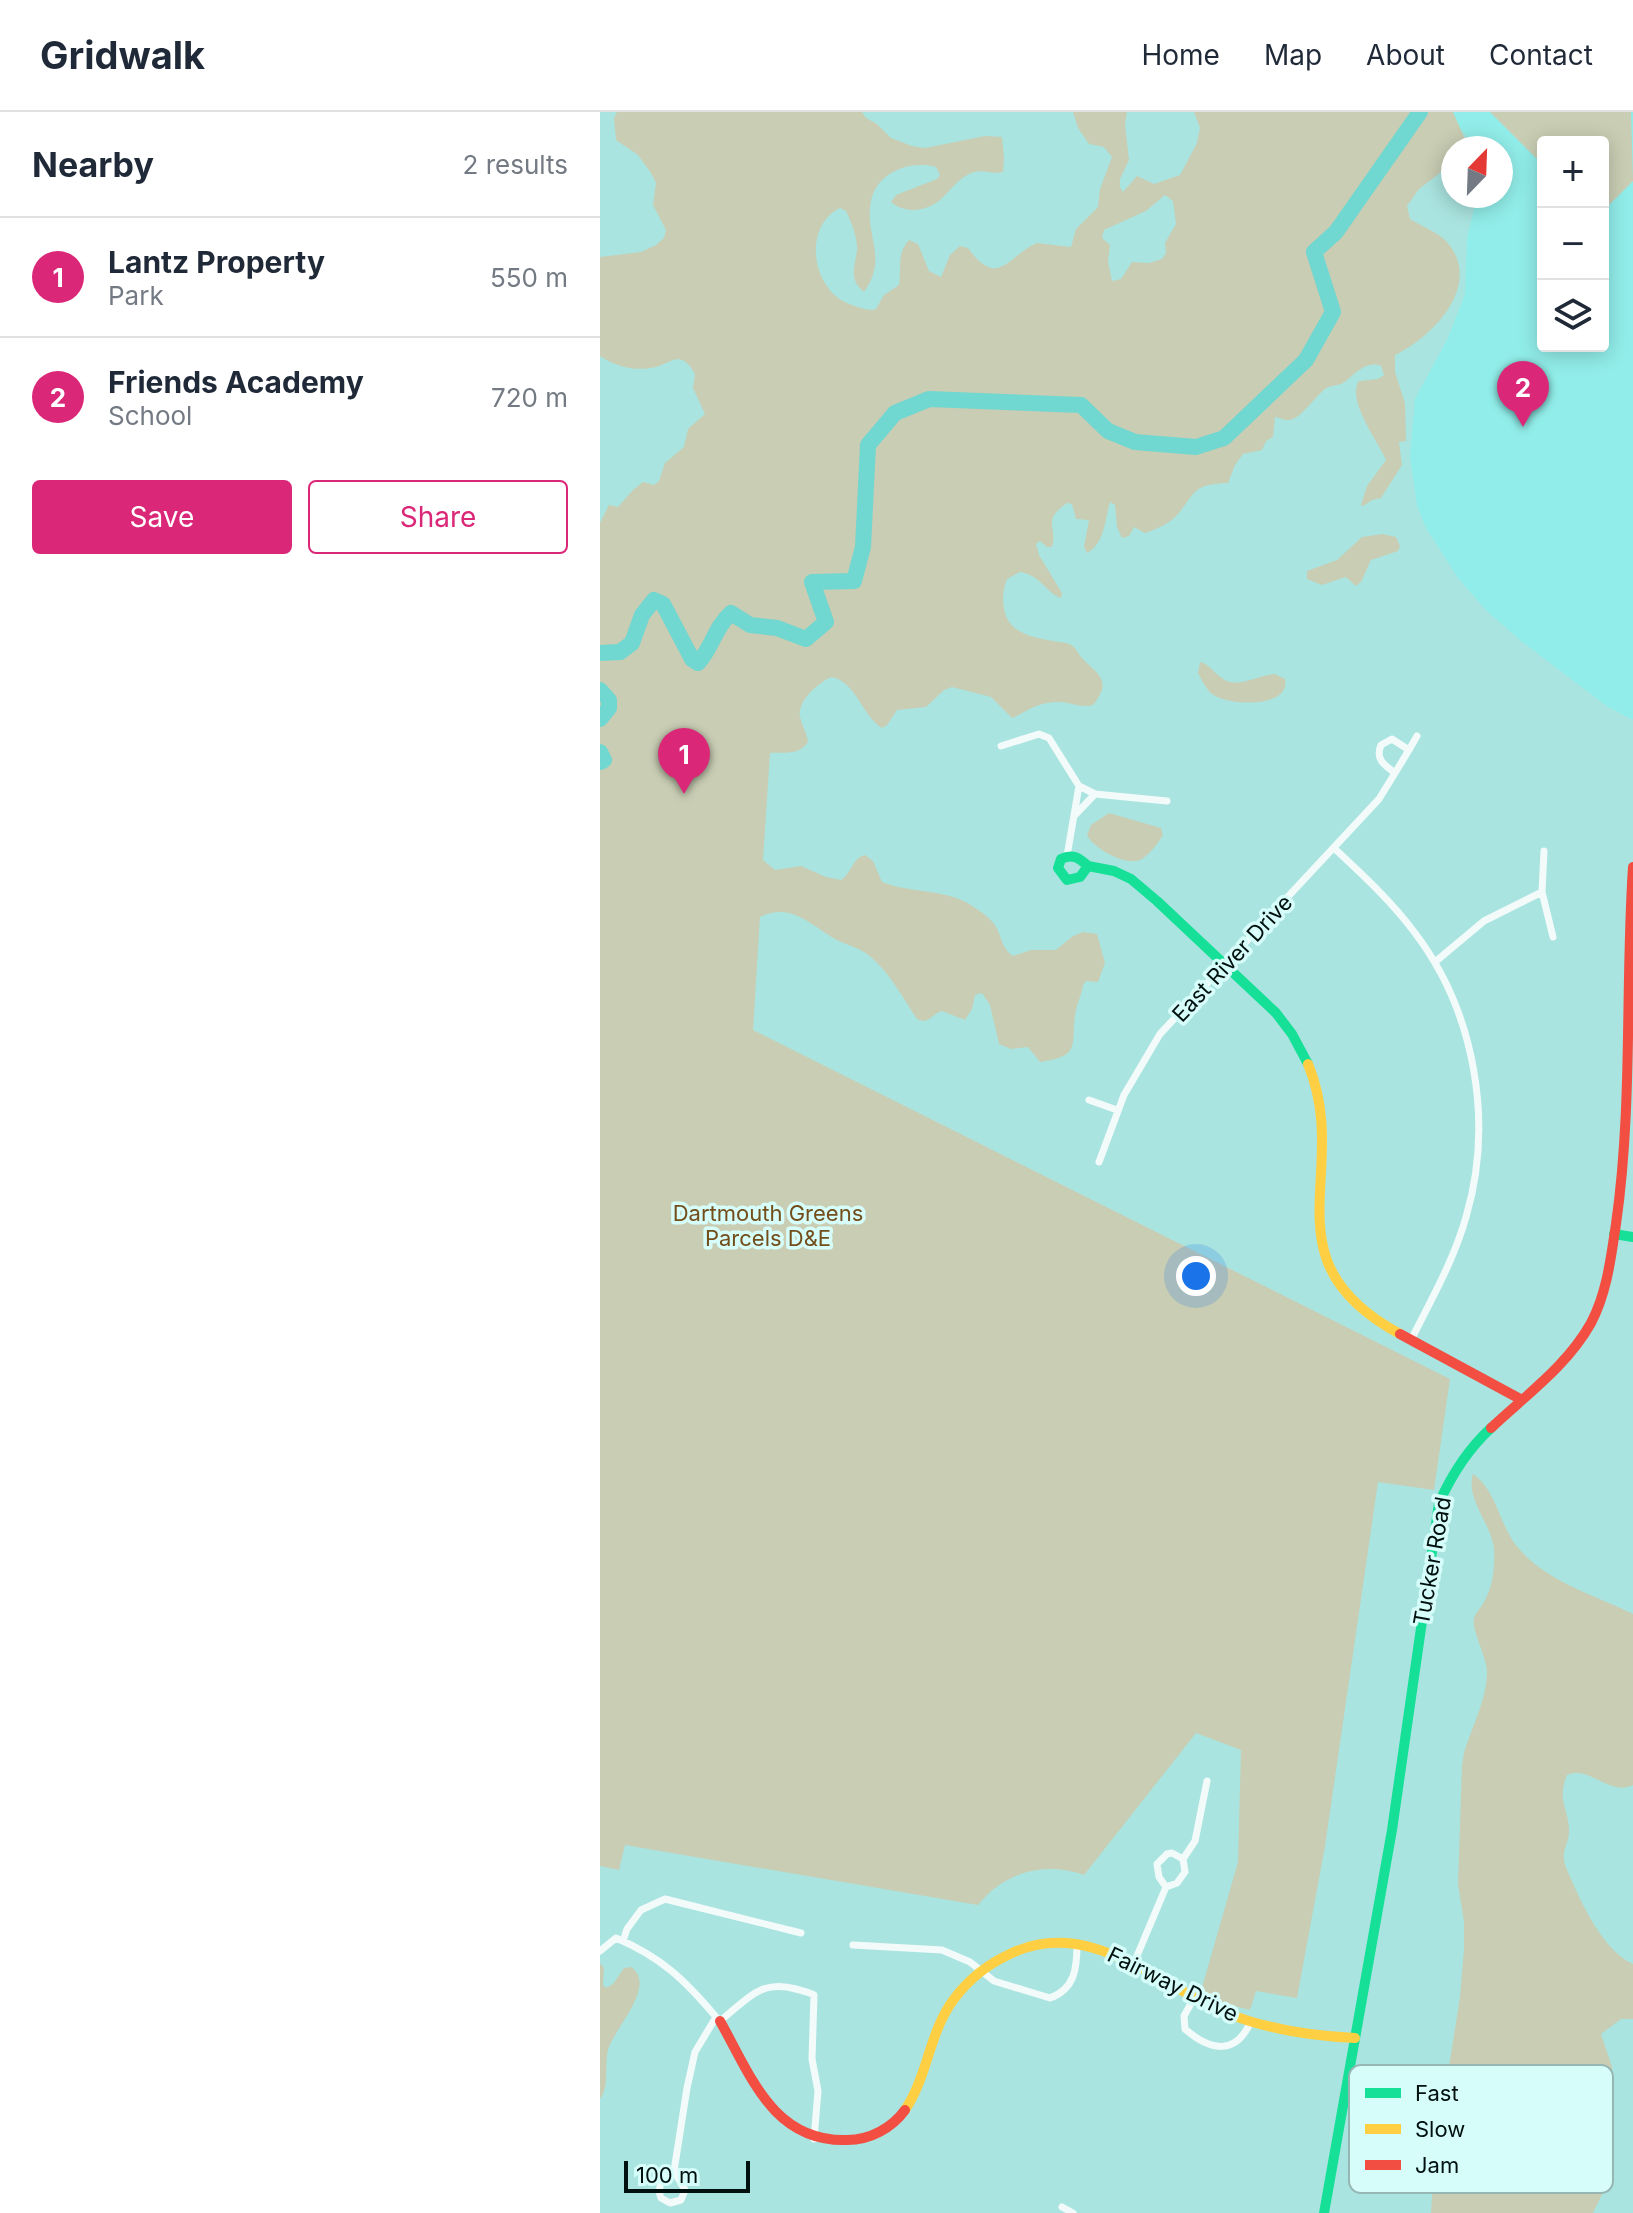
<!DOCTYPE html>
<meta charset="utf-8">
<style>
:root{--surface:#fff;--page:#f2f2f3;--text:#1f2937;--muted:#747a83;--line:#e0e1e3;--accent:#db2777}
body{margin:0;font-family:Inter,sans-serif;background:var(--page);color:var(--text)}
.controls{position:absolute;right:24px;top:24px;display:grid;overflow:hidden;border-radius:8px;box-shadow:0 4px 20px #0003}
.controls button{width:72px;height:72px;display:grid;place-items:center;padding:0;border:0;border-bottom:2px solid var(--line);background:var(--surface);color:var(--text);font:40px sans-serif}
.compass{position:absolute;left:841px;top:24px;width:72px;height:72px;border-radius:50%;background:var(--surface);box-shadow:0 4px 20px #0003;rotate:23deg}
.scale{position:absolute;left:24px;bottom:20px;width:126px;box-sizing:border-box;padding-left:8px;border:4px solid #00100f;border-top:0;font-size:22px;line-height:28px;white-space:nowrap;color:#00100f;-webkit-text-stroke:6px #d6fdfa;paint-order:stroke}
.you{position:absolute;left:596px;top:1164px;width:28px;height:28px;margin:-20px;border:6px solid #fff;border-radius:50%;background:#1a73e8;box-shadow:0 0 0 12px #1a73e833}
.badge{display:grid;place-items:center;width:52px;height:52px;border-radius:50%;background:var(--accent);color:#fff;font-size:26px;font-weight:700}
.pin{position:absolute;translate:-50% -66px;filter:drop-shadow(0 2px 4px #0008)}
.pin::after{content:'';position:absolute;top:42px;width:28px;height:24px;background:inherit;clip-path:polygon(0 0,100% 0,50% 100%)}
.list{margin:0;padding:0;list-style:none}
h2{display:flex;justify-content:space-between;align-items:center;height:104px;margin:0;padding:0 32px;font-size:34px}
h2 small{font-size:26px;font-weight:400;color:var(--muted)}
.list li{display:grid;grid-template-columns:52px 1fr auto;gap:24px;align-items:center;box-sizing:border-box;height:120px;padding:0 32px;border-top:2px solid var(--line)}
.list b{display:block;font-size:30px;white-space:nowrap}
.list p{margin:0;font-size:26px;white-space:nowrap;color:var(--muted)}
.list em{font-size:26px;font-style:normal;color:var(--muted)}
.actions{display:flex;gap:16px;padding:24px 32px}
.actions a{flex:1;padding:18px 0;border:2px solid var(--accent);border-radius:8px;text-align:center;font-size:28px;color:var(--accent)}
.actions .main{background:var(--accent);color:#fff}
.icon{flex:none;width:44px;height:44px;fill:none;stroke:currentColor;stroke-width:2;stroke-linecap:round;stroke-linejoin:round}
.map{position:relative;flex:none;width:1033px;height:2101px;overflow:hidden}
header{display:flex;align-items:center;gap:48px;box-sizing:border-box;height:112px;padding:0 40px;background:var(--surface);border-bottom:2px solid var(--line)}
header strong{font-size:38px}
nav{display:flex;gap:44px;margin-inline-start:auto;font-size:28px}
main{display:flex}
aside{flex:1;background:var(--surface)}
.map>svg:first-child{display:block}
</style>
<header>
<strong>Gridwalk</strong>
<nav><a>Home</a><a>Map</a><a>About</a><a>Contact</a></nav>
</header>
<main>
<aside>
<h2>Nearby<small>2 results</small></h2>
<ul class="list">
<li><span class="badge">1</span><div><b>Lantz Property</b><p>Park</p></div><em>550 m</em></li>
<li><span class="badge">2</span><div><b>Friends Academy</b><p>School</p></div><em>720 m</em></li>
</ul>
<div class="actions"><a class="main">Save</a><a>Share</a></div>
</aside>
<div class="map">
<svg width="1033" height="2101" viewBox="0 0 1033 2101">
<rect width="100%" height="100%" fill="#aae4e0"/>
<path fill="#91ede9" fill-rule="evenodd" d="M846,0h187v608l-25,-13 -87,-66 -35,-31 -28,-32 -32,-50 -9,-22 -7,-50 5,-57 33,-61 17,-44 2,-56 10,-42h24v-48h-24zM943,30h60v204h-60z"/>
<path fill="#c8cdb3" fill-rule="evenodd" d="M17,0h245l4,6 11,6 14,14 21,8 13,2 60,-12 17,1 2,21 -1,14c-11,3 -21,-4 -32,1 -24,11 -25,34 -56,37 -9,0 -17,-2 -24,-8l5,-7 41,-16 3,-4 -4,-8c-26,-7 -59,5 -65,34 -7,35 18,56 -7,91 -16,-13 -9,-25 -7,-42 1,-11 -6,-29 -11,-39l-6,-3c-29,14 -30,55 -13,78 7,12 18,17 31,21 7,2 11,4 18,2l8,-14 15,-10c3,-17 -3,-31 10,-45l9,4 11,27 12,6 9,-22 10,-9 8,2c31,42 39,8 69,-5l34,4 5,-18 22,-22 2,-18 12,-32 -8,-10 -15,-3 -11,-16 -5,-16h54l-2,13 4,35 -9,19v8l3,5 14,-16 17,8 26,-9 17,-32 3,-15 -6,-16h259l11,25v11h-11v15l-34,26 -12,17 3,13c13,8 33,15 41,28 29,43 -21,91 -56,108v17l10,31 1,38 -7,1 3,23 -21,33 -9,2 -9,6 -2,-1 6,-19 19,-26c-8,-19 -40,-60 -27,-79l19,-2 6,-4 -3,-9c-16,-6 -26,9 -38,17 -6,3 -13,2 -18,6 -10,8 -22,26 -32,30 -8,3 -11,-1 -18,-2l-2,20 -7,4 -4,9 -19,4 -8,11 -7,18c-35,1 -32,9 -50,31 -9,10 -21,15 -33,19l-11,-6 -5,9 -7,2 -5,-11 -2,-22 -5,-3c-5,17 -5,41 -23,51l-3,-6 5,-27 -13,-1 -4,-15 -5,-1c-26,18 -9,23 -15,44h-5l-7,-6 -4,3 3,11 23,38 -1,5c-14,-4 -20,-23 -41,-26l-13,7c-5,13 -5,25 -1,37 8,20 34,23 53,26 5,1 7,0 12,3 6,3 7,10 12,14 15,16 30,21 10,46 -11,3 -21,-2 -32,-3 -24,0 -29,7 -49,16l-21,-21 -39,-10 -8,3 -18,17 -29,3 -10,15 -5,3c-20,-12 -26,-47 -51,-51 -13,6 -34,24 -31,40 2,9 7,16 8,25 -9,14 -25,10 -38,11l-7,107 12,10 26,-4 25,11 15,3c11,-7 11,-22 24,-25l8,6 9,21c30,12 65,6 92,25 7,5 15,10 20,17 8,11 7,24 19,32l18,-6h25l17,-14 10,-4 14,2 8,29 -7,19 -12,-1 -3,4c-1,9 -5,16 -7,25 -7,32 9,46 -36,52l-12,-15 -17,2 -12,-5 -9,-39 -8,-12 -7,2 -3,14 -7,11 -23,-9c-11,3 -12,14 -25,8 -14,-21 -26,-44 -45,-61 -9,-9 -22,-12 -33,-17 -27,-14 -47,-40 -79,-24l-7,113 697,349 -16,111 -56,-8 -53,364 -28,152 -41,-7 -6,19 -32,-8 -17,-11 37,-129 3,-112 -45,-17 -112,142c-40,-14 -80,-3 -106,30l-353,-60 -6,25 -19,-4v-1343l9,-18 9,2 15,-17 10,-8 11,3 5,-4 6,-18 19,-16 4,-18 17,-15 -12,-26 2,-14c-15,-28 -26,-8 -44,-6 -18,3 -36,-2 -51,-12v-99l41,-5 15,-7 8,-7 2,-8 -13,-25 3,-22 -5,-10 -13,-18 -22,-15 -2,-22zM565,83l8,6 3,23 -11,19 1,10 -4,6 -13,4 -17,-1 -11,17 -9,2 -4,-20 2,-16 -8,-7 2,-8 42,-19z
M890,0h141l2,69 -30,30v-69h-60v23z
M782,422l14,3 4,9 -2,5 -27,9 -10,22 -5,4 -10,-9 -24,8 -15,-6v-8l30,-11 25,-23z
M600,550c10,2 15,13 25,18 14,8 34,-5 50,-6l10,5c6,30 -57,27 -73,15 -6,-5 -10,-14 -14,-21z
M509,701l52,15 2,7c-5,8 -13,19 -21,24 -15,9 -49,-11 -55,-24l4,-10z
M873,1362c23,16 26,48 42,70 30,38 76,49 118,70v171c-23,12 -43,-20 -66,-10 -11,27 3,35 2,58 -1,13 -8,16 -4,32 13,31 36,85 68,99v55h-12l-20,15 11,33v40l-6,29 1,48 -14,29h-162l2,-35 -8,-27 10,-20 -2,-26 15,-32 12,-76 4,-48v-27l-6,-38 4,-119 2,-12c8,-27 23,-53 23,-82 -1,-16 -16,-42 -13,-53 2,-6 7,-10 10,-16 9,-16 11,-34 10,-53 -2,-24 -29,-51 -21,-75z
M0,1851l4,5 -1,17 3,3 7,-4 11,-16 7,-1c27,18 -18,63 -23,83 -4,16 2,36 -8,49z"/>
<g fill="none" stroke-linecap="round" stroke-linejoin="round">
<path stroke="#70d7d1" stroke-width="16" d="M0,541l20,-1 12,-9 10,-28 12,-15 9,4 29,55 6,4c14,-15 17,-36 33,-50l19,12 27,3 29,11 20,-17 -14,-40 42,-1 9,-34 5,-102 27,-32 34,-14 152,6 27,26 27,11 61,5 28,-9 82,-78 27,-48 -19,-60 22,-20 84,-120
M0,578l9,10v8l-9,11
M0,640l4,8 -4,2"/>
<path stroke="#f2fbfa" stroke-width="7" d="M401,634l38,-12 10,4 30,48
M795,661l14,-23
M495,682l72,7
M735,737c28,26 57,53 80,84 60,79 79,189 51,284 -12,43 -35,83 -55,123
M467,744l12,-70 16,8 -20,21
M942,780l2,-41
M835,850l49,-41 58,-29 11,45
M489,988l28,10
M499,1050l25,-67 36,-61 219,-235 16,-26c-11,-8 -20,-14 -14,-28l11,-6 17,11 8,-14
M583,1747l12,-18 12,-60
M23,1829l4,-12 14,-19 24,-11 136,34
M253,1833l89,5 28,12 24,19 56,17c25,-9 27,-30 27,-54
M0,1839l16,-13c45,19 69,42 100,79
M534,1851l32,-76 -7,-10 -2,-13 10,-10 5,-1 11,6 2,13 -8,11 -11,4
M594,1886l-10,18 1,13c25,22 51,27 66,-8
M74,2059c-10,6 -18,14 -13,27l9,5 11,-3 4,-10 -11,-19 13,-83 8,-36 21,-35 4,4c27,-21 39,-42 76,-32 7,2 12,3 18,6l-2,64 6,32 -4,48
M462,2095l11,6"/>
<path stroke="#16e098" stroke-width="10" d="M488,754c-9,-8 -15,-13 -27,-7l-3,9 9,12 13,-3 8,-11 26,5 17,8 26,22 119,112 16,21 16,30
M1014,1122l19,3
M724,2101l68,-383 47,-327c13,-29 28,-53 52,-75"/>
<path stroke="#ffcf43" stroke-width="10" d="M708,952c45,108 -45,196 92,270
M305,1998c23,-34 24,-78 49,-111 15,-20 34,-35 56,-45 78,-38 147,30 214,58 41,17 88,24 131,26"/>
<path stroke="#f24e42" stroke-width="10" d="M800,1222l122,66
M891,1316c35,-33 76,-62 100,-105 16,-30 20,-66 25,-99 17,-119 9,-238 17,-357
M120,1909c31,55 53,121 127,119 23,0 45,-12 58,-30"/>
</g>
<g text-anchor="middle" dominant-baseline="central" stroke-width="7" stroke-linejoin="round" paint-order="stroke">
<g font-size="22" fill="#00100f" stroke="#d6fdfa">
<text transform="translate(632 846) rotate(-47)">East River Drive</text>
<text transform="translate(832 1449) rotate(-80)">Tucker Road</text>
<text transform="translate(573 1872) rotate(26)">Fairway Drive</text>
</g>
<g font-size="22" fill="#734e1a" stroke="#d6fdfa">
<text x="168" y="1101">Dartmouth Greens<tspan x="168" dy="25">Parcels D&amp;E</tspan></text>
</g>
</g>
<rect x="749" y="1953" width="264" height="128" rx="12" fill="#d6fdfa" stroke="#96b6b4" stroke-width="2"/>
<rect x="765" y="1976" width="36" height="10" fill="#16e098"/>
<rect x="765" y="2012" width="36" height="10" fill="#ffcf43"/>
<rect x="765" y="2048" width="36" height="10" fill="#f24e42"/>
<g font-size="22" fill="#00100f">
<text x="815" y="1989">Fast</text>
<text x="815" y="2025">Slow</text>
<text x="815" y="2061">Jam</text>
</g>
</svg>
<div class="controls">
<button>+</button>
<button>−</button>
<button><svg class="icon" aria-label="layers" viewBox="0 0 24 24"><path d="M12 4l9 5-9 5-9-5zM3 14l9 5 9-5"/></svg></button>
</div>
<svg class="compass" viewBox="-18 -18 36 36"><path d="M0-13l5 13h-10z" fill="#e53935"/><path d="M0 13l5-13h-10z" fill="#747a83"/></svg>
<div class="scale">100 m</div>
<div class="you"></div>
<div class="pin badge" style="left:84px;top:682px">1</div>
<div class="pin badge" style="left:923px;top:315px">2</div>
</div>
</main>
